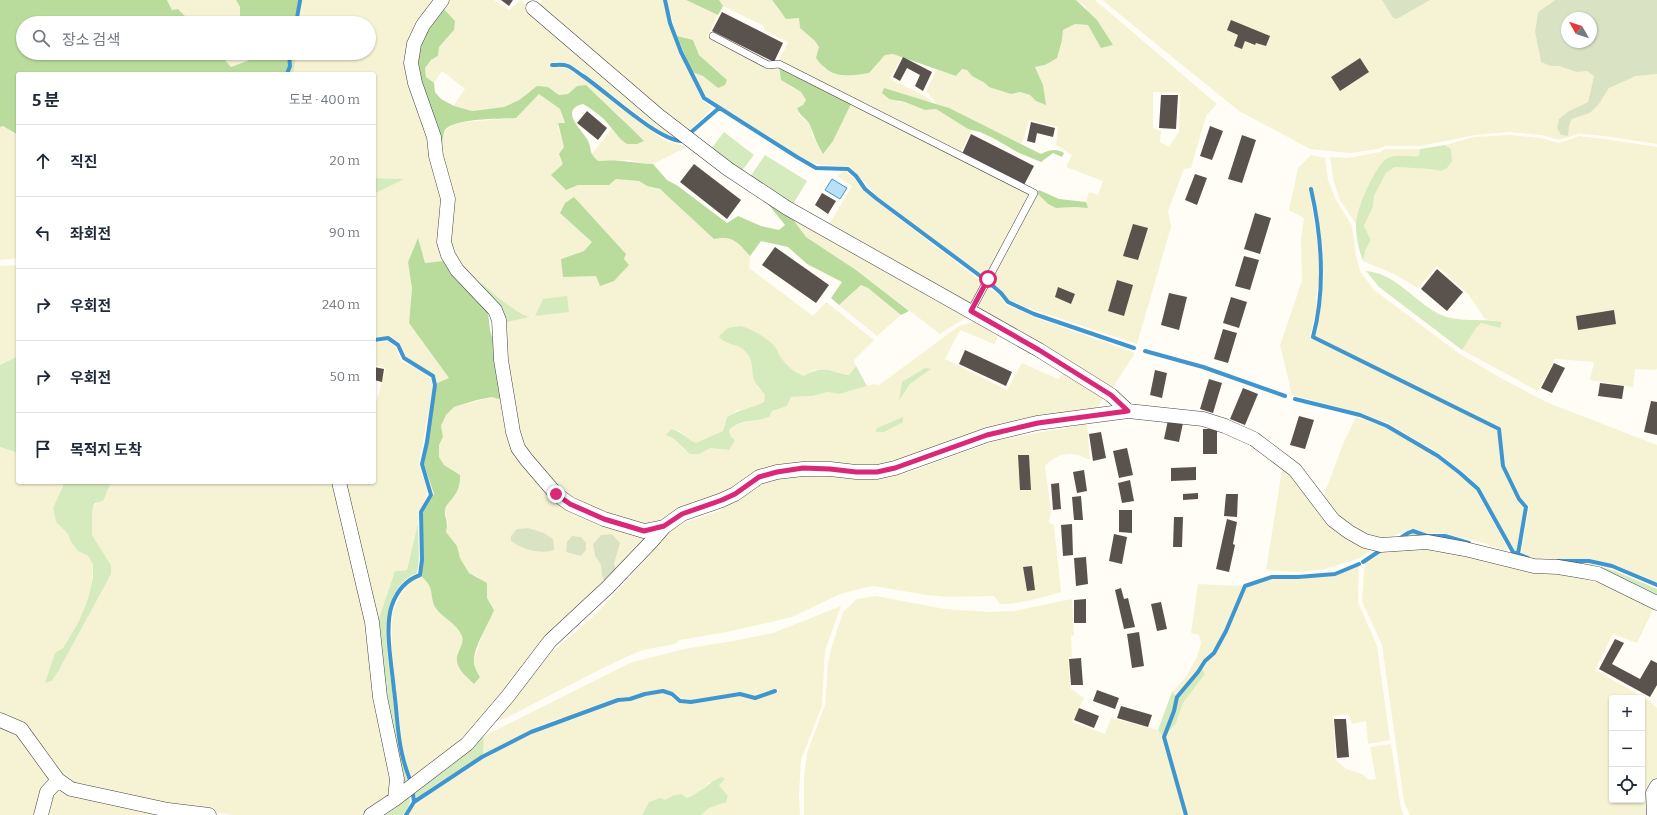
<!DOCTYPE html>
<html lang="ko">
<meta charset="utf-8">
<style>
:root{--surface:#fff;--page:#f2f2f3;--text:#1f2937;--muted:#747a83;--line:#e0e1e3}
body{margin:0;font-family:Bitter,"Noto Sans KR",serif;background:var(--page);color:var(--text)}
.controls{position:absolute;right:12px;bottom:12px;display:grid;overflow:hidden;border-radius:4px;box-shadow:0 1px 3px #0004}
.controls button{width:36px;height:36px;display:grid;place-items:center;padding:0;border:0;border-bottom:1px solid var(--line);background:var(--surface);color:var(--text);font:20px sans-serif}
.compass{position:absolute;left:1561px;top:12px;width:36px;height:36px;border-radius:50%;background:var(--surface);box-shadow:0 1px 3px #0004;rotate:309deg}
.stop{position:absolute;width:12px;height:12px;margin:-9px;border:3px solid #db2777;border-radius:50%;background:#fff}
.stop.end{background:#db2777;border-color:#fff;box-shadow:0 1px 4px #0008}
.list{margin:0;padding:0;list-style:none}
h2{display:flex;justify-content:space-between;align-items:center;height:52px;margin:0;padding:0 16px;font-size:17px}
h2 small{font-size:13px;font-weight:400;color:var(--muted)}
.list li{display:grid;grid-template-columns:26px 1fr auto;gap:12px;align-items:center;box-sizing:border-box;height:72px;padding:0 16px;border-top:1px solid var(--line)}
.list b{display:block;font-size:15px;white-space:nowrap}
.list em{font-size:13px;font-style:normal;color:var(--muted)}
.icon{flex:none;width:22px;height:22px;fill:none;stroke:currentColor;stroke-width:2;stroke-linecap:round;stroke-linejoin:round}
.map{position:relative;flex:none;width:1657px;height:815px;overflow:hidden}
.search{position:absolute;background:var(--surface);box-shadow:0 1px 3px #0004;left:16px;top:16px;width:360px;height:44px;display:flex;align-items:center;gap:10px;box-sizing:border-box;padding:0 14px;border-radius:22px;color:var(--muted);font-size:15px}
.panel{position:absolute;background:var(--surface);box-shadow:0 1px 3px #0004;left:16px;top:72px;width:360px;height:412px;border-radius:4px}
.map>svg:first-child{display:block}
</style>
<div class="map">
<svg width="1657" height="815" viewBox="0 0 1657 815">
<rect width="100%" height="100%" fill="#fffdf5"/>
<path fill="#f6f3d4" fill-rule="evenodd" d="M167,0h69l4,7v16h-48l-14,-14 -6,1z
M302,0h130l-18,30 15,109 -1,13 6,11 8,37 -1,48 2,13 -18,2 -7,-24 -10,23 4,27 -3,34 40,55 -12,5 -3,-8 -29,-19 -6,-14 -10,-6 -15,1v-143l29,-15 -29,-1v-104h-81l4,-21h72v-30h-72z
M448,0h46l15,10 12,-10 153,137 -12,-4 -85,-65 -9,-5 -16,-1 -4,3 18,3 27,16 61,49 10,7 23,7 -34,17 -12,-1 -13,-3 -30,2 -7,-7 21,-27 7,10 24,3 -24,-26 -42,-29 -9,8 -9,1 -11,-8 -19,4 -10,9 -15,7 -33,4 -18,-5 12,-17 -23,-18 -8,12 -8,-6 -1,-9 6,-8 7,-4 1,-9 15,-17 -12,-23z
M542,0h121l6,24 11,29 22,47 10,8 -23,23 -152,-123z
M666,0h20l32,15 -11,22 61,31 11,-1v6l12,14 10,5 5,8 -3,5 -6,3 2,7 8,6 4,5 1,8 10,20 11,-13 18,-37 180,89 -46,85 -108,-82 -27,-29 -35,-3 -17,-9 -93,-59 -13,-24 11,4 19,-1 -14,-11 -9,-9 -6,-15 -16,-4z
M719,0h53l8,12 19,6 1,10 15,13 4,6 4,21 13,6 8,2 25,-3 16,-18 8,-1 9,3 -12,22 31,15 13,8 -14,-2 -21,-7 -1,9h7l20,8 11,-1 32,20 4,1 -12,23 -181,-92 9,-19 -24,-12v-4l-41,-20z
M1076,0h19l122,104 -11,12 -15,52 -7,1 -16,42 3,16 -34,117 -103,-34 -26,-10 -6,-9 -13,-10 48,-88 11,11 8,4 19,-1 13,1 -2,-6 3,-10 9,3 5,-14 -37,-14 6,-12 -16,-10 2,-18 -29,-7 -7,24 -85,-40 -11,-13 11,-22 19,7 6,-7 5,1 5,6 13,7 26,11 9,-2 10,3 6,6 7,-16 -8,-18 10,-2 17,-25 1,-10 12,-6 13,1 13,23 -16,-42zM1153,92l27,1 -1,39 -10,15 -9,-5 1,-11 -8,-3z
M1102,0h280l11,18 4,1 33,-19h125l-17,12 -3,20 6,30 9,4h9l18,5h10l7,5 -6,26 -19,9v15l3,-7 18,-6 9,-9 10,-16 27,-12 21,-2v70l-53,-8 -25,-2 -20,6 -18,-5 -32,-3 -34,3 -55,11h-35l-7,3 -28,4 -40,-4 -71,-38z
M219,53h38l2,2 -28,12z
M539,94l21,15 5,14h-7v5l20,57h31l7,-6h14l9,2 8,5 12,3 65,48 11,3 15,16 -1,12 64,48 13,-14 48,38 -20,20 2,6 -7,9 -26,-6 -9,1 -10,7 -16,-11 -7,-8 -5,-10 -49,-5 8,1 9,5 7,8 2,8 1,13 4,10 8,7 -2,7 -12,6 -16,3 -9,6 -4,14 -18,10 -9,2 -7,-4 -11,-9 -12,5 8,4 11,11 15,4 10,-6 19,2 2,-13 -2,-7 5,-5 14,-3 31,-14 8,-2 4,-9 21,-1 16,-4 11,2 35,-10 5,1 80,-59 16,-5 23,16 -4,7 -34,-14 -15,29 62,31 15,-27 36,16 6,-7 39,26 -3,6 -5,5 -208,56 -144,18 -82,39 -16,4 -28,-8 -52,-23 -16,-14 -30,-43 -17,-115 26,-6 -26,-15 -19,-17 -6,1 -25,-30 -12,-101 3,-8v-11l3,-6 7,-5 11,-3 52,-4zM592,242l8,44 -4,-10h-14l-21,-17 23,-8zM930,369l-20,15 -10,16 2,-18z
M3,126l15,9v123l-18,2v-133z
M1510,135l31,3 18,5 20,-7 25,3 53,8v221l-1,2 -21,-1 -2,18 -43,-7 4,-18 -39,-3 -17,32 -76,-41 14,-23 5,-4 18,5 2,-6 -16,-3 -16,-24 -32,-29 -19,22 -24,-14 -31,-13 3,-12 5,-9 -7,-14 9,-19 1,-11 12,-23 9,-6 35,2 11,2 10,-22 -6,-4 29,-8z
M1385,149h35l-1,7h-21l-20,12 -10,18 -12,38 -16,-24 -6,-17 -4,-26 18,1 32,-6z
M1311,155l14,3 3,22 8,20 16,26 4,29 4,16 14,19 86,64 41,24 45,24 111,43v137l-45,-18 -22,-5h-55l-14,-5 8,-48 -8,-8 -16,-32 -4,-38 -187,-91 7,-29 -1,-9 4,-23 -6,-60 -6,-28 -3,1 8,51 3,35 -4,22 1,10 -7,30 187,93 5,35 16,34 6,8 -7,45 -4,-2 -33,-62 -17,-16 -23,-18 -52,-31 -27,-10 -69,-18 -12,-50 22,-64 -1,-41 3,-22 -15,-8 9,-42z
M845,171l9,7 10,13 12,10 106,81 -11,26 -143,-82 24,-40 -15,-10z
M792,218l178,97 -30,19 -84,-64 -50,-33z
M18,265v91l-18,9v-99z
M861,285l7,3 33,27 -24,21 -38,-31z
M988,288l11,7 7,10 33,14 96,34 -23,36 -135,-79z
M388,341l8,7 5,13 23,11 7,8 2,7 -14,76 8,27 -1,8 -8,15v10l-11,47 -12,1 -18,53 -32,-142h29v-73l12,-41 -12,-3v-22z
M492,397l10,3 31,77 116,61 -31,35 -4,-9 2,-10 -15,-19 -8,9 2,12 6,9 1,11 4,9 -143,158 -51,39 -9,-30 -11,-97v-31l1,-12 8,-18 5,-8 7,-6 9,-3 7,6 7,25 20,18 7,11 -1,9 -5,8 8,22 9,8 6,-7 -5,-9 -1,-9 11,-32 9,-17 -7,-12 -9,-21 -9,-4 -9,-15 -3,-12 -11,-14 2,-8 -3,-13 2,-7 7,-8 6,-21 -16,-10 -5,-8v-12l4,-8 -2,-11 5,-11 8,-8z
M1356,417l31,11 50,29 23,17 17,18 31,57 -3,2 -21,-8 -25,-6 -18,-4 -13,1 -13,-5 -13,3 -16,8 -36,-10 -28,-30 21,-56z
M1087,424l3,36 -12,-5 -8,-1 -9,1 -11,6 -5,5 6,44 -2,13 5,2 7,67 -29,8 -23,4h-9l-6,-8 -45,1 -23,-2 -52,-9 -12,2 -24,7 -46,22 -65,15 -47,8 -5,4 -33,6 -39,18 -95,49 -15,6 57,-69 46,-40 34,-37 41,-47 13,-7 35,-12 40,-28 36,-11 78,7 12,-1 24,-6 89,-32z
M0,447l18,6v29h45v4l-10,22 3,14 12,12 3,8 7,9 10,5 5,8 -1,24 -4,11 -10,24 -15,25 -8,6 -9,29 6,-2 7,-11 20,-37 32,-68 -19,-30v-18l1,-10 15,-16 2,-6 4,-3h219l34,145 22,135 3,36 -24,17h-134l-65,-8 -97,-22 -72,-69z
M1283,464l26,29 67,54 -16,11 -35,11 -27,3 -32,-2z
M1410,545l185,33 59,30 -17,35 -24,-9 -18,36 55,31 7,7v74l-6,33h-241l-6,-13 -22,-157 -20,-44 3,-40 15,-9 17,-6zM1612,698h30v102h-30z
M1359,565l-1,37 19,44 13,94 -22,4 -2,-23 -14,3 -4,-10 -15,2 3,44 10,9 16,5 7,6 7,-1 -6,-32 21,-3 10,64 3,7h-600v-38l3,-24 18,-48 3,-43 5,-19 10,-31 14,-13 19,-3 69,13 43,3 26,-1 58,-12 2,36 -3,1 1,21h-4l2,31 14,10 -12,24 33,12 6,-16 47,12 6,6 12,-13 7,-20 22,-29 -5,-5 -10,15 -13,13 -5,-5 13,-14 12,-21 4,-14 -2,-8 -8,-2 7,-49 46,2 27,-9 28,1 36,-3z
M841,606l-16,45 -3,55 -21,54 -2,34 1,21h-99l8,-7 17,-7 2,-5 -10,-11 -8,-3 -12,11 -11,5 -6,-4 -7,1 -9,5 -16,2 -7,13h-234l7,-11 68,-45 49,-26 20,-8 20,-5 46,-18 12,-1 14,-5 20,-3 16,10 12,1 48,-8 15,4 21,-8 3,-2 -3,-1 -23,7 -14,-4 -47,8 -9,-1 -10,-7 -13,-2 -29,7h-11l-48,19 -18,4 -17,7 -54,28 1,-19 146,-73 54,-14 55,-9 34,-7z
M0,726l21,7 31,47 -15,35h-37z
M59,787l107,28h-122l7,-23z"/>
<path fill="#d5ebbd" d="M292,53h5l-4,21h-3z
M724,132l30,23 -13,17 -30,-23z
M1445,145l6,4 1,12 -5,7 -6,3 -11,-2 -35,-2 -9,6 -12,23 -1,11 -9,19 7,14 -5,9 -3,12c-4,-10 -7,-24 -7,-35 -1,-14 19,-62 32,-68 10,-4 21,-1 31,-2l1,-7z
M765,155l42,26 -15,25 -42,-29z
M374,178l30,1 -30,15z
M1366,271c29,2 48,30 73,43 19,9 41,4 63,8l-2,6 -19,-5 -5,5 -14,22 -83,-63z
M483,284c14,13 28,25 46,33l-27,6 -25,-37z
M567,296l2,16 -34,4 8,-17z
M741,326c12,4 26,11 35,22 2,3 3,8 6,11 5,7 14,14 22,17 21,-12 24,-4 45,-1l7,-9 11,20 -28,8 -11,-2 -16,4 -21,1 -4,9 -15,5 -3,6c-13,5 -30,2 -40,13l2,7 4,3 -6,10 -19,-2 -10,6h-10l-16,-15 -8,-4 5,-6c10,2 16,10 25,14l27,-12 4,-14c11,-7 25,-9 37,-15l1,-7c-4,-5 -10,-11 -12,-18 -1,-10 0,-18 -8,-26 -7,-8 -22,-6 -26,-15l9,-8z
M18,356v97l-18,-6v-82z
M925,368l6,1 -21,15 -11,17 3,-19z
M903,417v5l-19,10h-8l1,-4z
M63,482h51l-4,3 -7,16 -8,2 -2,4 -1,10v18l19,30v9l-52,96 -7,11 -7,2 10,-30 8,-5 15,-25 10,-24 5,-21v-14l-5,-8 -10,-5 -7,-9 -3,-8 -12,-12 -3,-14 10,-22z
M418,523l1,36 -2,14c-16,6 -24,21 -28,37 -6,26 0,53 3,79 3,21 3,43 8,63 2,11 6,22 8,33l-4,2 -18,-79 -9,-84 18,-53 12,-1z
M1410,533h4l11,5h20l63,20 5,-3 21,6 58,3 23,7 42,18v10l-62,-29 -38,-6 -25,-1 -33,-6 -33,-10 -40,-6h-27z
M1201,668l4,6 -22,29 -7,20 -12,14 -6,-7 14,-38 5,5 13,-13z
M484,736l-1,19 -48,30 -19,14 -2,-9z
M721,777l4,2 -6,6 9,11 -2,6 -17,6 -8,7h-59l7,-13 11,-4 5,2 9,-5 7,-1 6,4c13,-5 21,-15 34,-21z
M409,794c2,9 0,14 -6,21h-18l12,-8z"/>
<path fill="#b9dc9c" d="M0,0h167l5,10 6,-1 14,14h-169v30h196l12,14 28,-11 -2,-3h31v13l-2,8h-268v61l-15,-9 -3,1z
M236,0h66l-9,23h-53v-16z
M686,0h33l4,6 -5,9z
M772,0h304l21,20 16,25 -12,3 -13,-23 -13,-1 -12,6 -1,10 -5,18 -12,7 -10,2 8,18 3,20 -10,-4 -6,-6 -10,-3 -9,2 -22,-7 -4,-4 -13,-7 -5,-6 -5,-1 -6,7 -63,-22 -8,1 -16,18c-23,4 -38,6 -53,-15l3,-11 -4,-6 -15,-13 -1,-10 -13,1z
M442,7l13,14 -1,9 -15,17 -1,9 -7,4 -6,8 1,9 8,6 1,9 6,7 13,7 18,5 32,-4 15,-7 18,-14 11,1 11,8 9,-1 9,-8 9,-1c19,19 39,36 58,56l-7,3h-10c-8,-5 -12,-12 -18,-19 -7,-9 -16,-15 -26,-21 -24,6 -2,25 4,35 6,10 0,12 11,22 21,-2 35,2 55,3l14,16 11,6 49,37 11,-7 23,10 18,4 6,-5 -17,-21 2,-3 22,17 14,19 50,33 53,41 -8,4 -33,-27 -7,-3 -22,20 -8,-7 11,-16 -35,-18 -19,-17 -27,-6 -11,15c-12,-13 -16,-21 -36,-17l-54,-50 -13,-3 -8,-5 -23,-2 -7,6h-31l-12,5 -15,-15 12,-11 -4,-10 5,-7 -6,-24h7l-5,-14 -21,-15 -23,24c-15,1 -62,0 -71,12 -3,5 -2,17 -5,25l-22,-75v-33z
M677,36l16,4 6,15 28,25 -2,5 -7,3 -15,-12 -11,-4z
M779,67l72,37 -18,37 -10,13c-6,-9 -9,-19 -13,-29 -4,-8 -10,-8 -13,-17l6,-3 3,-5 -5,-8 -20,-12z
M884,88l65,20 92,46c9,-4 14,-6 23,-1l-2,4 -9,-4 -12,9 -24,-10 -22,-13 -15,-7 -12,-3 -32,-20 -11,1 -20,-8 -16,-3 -7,-6z
M1039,190l20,9 27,3 2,6 -13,-1 -19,1 -8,-4 -11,-11z
M574,197l52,57 -2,5 5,6 -15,16 -14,5 -4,-10 -33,1 -2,-18 23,-8 8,-9 -32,-29 5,-10z
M418,238l7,25 18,-2 45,51 2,18 7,25 5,45 -10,-3 -15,3 -23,7 -8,8 -5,11 2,11 -4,8v12l5,8 16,10c0,8 -1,15 -6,21 -3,5 -8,8 -9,14 -1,8 4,10 1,22l11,14 3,12 9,15 18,10v15l7,12c-5,13 -19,35 -20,49 -1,6 3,13 6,18l-6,7c-9,-8 -21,-18 -16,-31 2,-5 6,-11 4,-17 -5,-13 -21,-19 -27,-29 -6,-13 0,-19 -13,-30l1,-64 11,-19 -10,-30 13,-81 12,-5 -40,-55 3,-34 -4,-27z"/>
<path fill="#d9e3c4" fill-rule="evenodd" d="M1382,0h48l-33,19 -4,-1z
M1555,0h102v74l-21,2 -27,12 -10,16 -9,9 -18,6 -3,7 -1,10 -7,-1 -4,-7 2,-9 10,-8 19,-9 6,-26 -7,-5 -10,1 -18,-6h-9l-9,-4 -6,-30 3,-20zM1567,18h24v24h-24z
M528,528l16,5 9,6 1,11c-15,5 -31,-1 -43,-9v-5l6,-7z
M612,534l8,9 -6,21 4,9 -12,12 -4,-9 -1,-11 -6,-9 -2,-12 8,-9z
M572,536l9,1 5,6v7l-5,6 -15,-4 1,-10z"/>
<path fill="#b9e0f7" stroke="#3f96cf" d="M832,179l15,9 -7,11 -15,-9z"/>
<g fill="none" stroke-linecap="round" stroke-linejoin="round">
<path stroke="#3f96cf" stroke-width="4" d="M665,0l5,23 11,29 23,46 93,59 19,11 32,1 8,7 9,13 12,10 110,82 14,12 7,9 26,12 100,34
M296,23l4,-22
M552,65c5,0 11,-1 16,1 5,2 10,7 15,10 24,16 74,64 99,65
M287,74l3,-8 -1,-13
M689,134l30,-26
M1311,189c11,49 15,99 2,148l186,92 4,37 16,33 7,8 -8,47
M374,340l14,-2 10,7 6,13 29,18 2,9 -8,57 -5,22 9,31 -10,17 1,48 -2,15c-14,5 -23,16 -28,30 -8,22 0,62 2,85 3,21 3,43 8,64 2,9 5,18 8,26
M1145,351l58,16 82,29
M1295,399l65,16 27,11 51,30 22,17 18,16 35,63 15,6
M1399,539l9,-6 5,-2 14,5h18l24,7
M1558,561h31l23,5 45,19
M1363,562l18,-12
M414,802l68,-45 49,-25 87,-32 12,-1 15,-5 18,-3 9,3 8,7 11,1 49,-8 15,4 20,-7
M406,815l8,-13 -1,-8
M1186,815l-22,-78 10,-26 3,-14 21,-25 7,-11 9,-8 12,-22 19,-45 27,-9h26l37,-3 24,-10"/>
</g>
<path fill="#5a524d" d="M501,0h12l-4,6z
M722,12l61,31 -9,19 -62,-31z
M1231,20l39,16 -4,10 -10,-3 -1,2 -10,-4 -3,8 -8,-3 4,-11 -11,-5z
M903,57l29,15 -9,19 -8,-5 5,-11 -13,-7 -7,13 -7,-4z
M1360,58l9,14 -29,19 -9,-14z
M1161,95h17l-2,34 -17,-1z
M587,111l20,17 -9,12 -21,-17z
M1031,122l24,6 -2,9 -16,-4 -2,10 -8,-2z
M1210,126l13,5 -11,29 -12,-4z
M971,134l63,32 -10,19 -62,-31z
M1242,135l14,5 -14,43 -14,-4z
M694,164l47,36 -14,19 -47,-37z
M1195,174l12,4 -10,27 -12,-5z
M822,193l14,8 -8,13 -13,-9z
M1255,213l16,5 -11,36 -16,-5z
M1133,224l15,4 -10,32 -15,-4z
M775,247l54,38 -13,18 -54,-38z
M1244,256l15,4 -9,30 -15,-4z
M1437,269l26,23 -16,19 -26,-22z
M1117,280l16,5 -9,31 -16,-5z
M1058,287l17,7 -4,10 -16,-7z
M1169,293l18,4 -8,33 -18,-5z
M1231,297l16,5 -8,26 -16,-5z
M1614,310l2,14 -38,6 -2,-14z
M1223,329l14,4 -9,30 -14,-4z
M965,350l47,22 -6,14 -47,-22z
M1554,363l11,5 -13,25 -11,-5z
M374,367l10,2 -2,13 -8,-2z
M1155,370l12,3 -5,25 -12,-3z
M1209,379l13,4 -9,30 -13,-4z
M1600,383l24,3 -2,13 -24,-3z
M1243,388l15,6 -13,31 -15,-6z
M1651,401l6,1v33l-13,-3z
M1299,416l15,4 -9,29 -15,-4z
M1168,420l15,3 -4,19 -15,-3z
M1203,429h14v25h-14z
M1101,432l5,26 -13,3 -4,-27z
M1127,448l6,27 -14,3 -6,-27z
M1018,455h11l2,35h-11z
M1196,467v13l-25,1v-13z
M1084,470l3,21 -10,2 -4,-21z
M1130,480l4,21 -12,2 -4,-20z
M1059,483l2,26 -8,1 -2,-26z
M1198,493v6l-15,1v-6z
M1226,494h12l-1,23 -13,-1z
M1081,496l2,24h-9l-2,-23z
M1119,510h13v23l-13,-1z
M1174,517h9l-1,30h-9z
M1227,519l10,3 -4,22 2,1 -6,27 -13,-3z
M1072,524l1,31 -10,1 -2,-31z
M1114,534l13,3 -5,27 -13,-3z
M1086,557l2,27 -12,2 -2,-28z
M1032,566l3,24 -8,1 -4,-24z
M1121,588l3,11 4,-1 7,29 -11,2 -9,-39z
M1086,599v24h-12v-23z
M1161,602l6,27 -10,2 -6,-27z
M1139,632l5,34 -12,2 -5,-34z
M1615,639l9,4 -12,21 28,15 11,-19 6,3v22l-7,12 -51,-28z
M1081,658l2,27h-12l-2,-26z
M1097,690l22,8 -4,11 -22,-8z
M1121,706l31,9 -4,12 -31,-9z
M1079,708l20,8 -5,12 -20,-8z
M1334,719h12l3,38 -12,1z"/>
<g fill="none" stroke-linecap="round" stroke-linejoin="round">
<defs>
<path id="service" d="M713,36l55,29 11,-1 255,129 -63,118"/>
<path id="minor" d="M442,0l-19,25 -9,19 -3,19 4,20 19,54 2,19 12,43 -4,43 4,13 9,15 38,40 4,10 2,40 12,72 5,16 8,11 30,35 14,10 34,15 40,12 20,-4
M533,8l126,108 69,53 59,39 252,142 72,45 17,16
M339,482l33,140 8,75 17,82 -2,20
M0,720l21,9 37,51 13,9 97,21 41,5
M41,815l6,-23 11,-12
M371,815l24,-16 72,-55 41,-48 42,-55 58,-54 43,-45 13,-15 18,-13 40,-14 13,-6 24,-17 18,-5 26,-3h27l26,3h21l18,-4 92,-33 50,-12 91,-12 75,8 22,7 29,13 41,31 38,50 16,12 16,9 16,4 46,-3 38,7 69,17 24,1 24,4 16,3 59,29
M1654,815l-1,-22 4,-7"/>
</defs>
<use href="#service" stroke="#444" stroke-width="8"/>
<use href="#minor" stroke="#444" stroke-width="15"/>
<use href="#service" stroke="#fff" stroke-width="7"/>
<use href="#minor" stroke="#fff" stroke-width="14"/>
</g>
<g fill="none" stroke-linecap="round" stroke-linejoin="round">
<path stroke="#db2777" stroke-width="5" d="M556,494l14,10 34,15 40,12 20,-5 18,-12 40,-14 13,-6 24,-17 18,-5 26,-4 27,1 26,3h21l18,-4 92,-33 51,-12 90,-12 -17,-16 -72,-45 -68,-39 17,-32"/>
</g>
</svg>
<div class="controls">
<button>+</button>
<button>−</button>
<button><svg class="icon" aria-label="locate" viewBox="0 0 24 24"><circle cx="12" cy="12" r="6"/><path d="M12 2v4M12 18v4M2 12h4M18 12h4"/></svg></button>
</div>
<svg class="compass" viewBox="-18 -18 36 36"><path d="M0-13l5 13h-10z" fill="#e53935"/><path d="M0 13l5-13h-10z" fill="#747a83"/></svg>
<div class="stop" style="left:988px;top:279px"></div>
<div class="stop end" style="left:556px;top:494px"></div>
<div class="search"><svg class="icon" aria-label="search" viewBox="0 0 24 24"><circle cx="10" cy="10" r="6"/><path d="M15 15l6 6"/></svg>장소 검색</div>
<section class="panel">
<h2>5 분<small>도보 · 400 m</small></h2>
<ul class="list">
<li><svg class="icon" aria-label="ahead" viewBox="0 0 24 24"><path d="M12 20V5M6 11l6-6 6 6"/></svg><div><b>직진</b></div><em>20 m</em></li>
<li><svg class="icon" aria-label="left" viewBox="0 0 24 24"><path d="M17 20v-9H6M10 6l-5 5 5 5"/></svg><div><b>좌회전</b></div><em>90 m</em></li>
<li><svg class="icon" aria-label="right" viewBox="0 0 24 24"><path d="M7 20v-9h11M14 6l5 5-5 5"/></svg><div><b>우회전</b></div><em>240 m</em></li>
<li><svg class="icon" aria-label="right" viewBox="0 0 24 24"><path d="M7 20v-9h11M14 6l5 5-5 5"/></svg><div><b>우회전</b></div><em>50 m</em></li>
<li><svg class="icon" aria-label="arrive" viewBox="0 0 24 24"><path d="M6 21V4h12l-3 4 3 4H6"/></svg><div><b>목적지 도착</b></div></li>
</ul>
</section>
</div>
